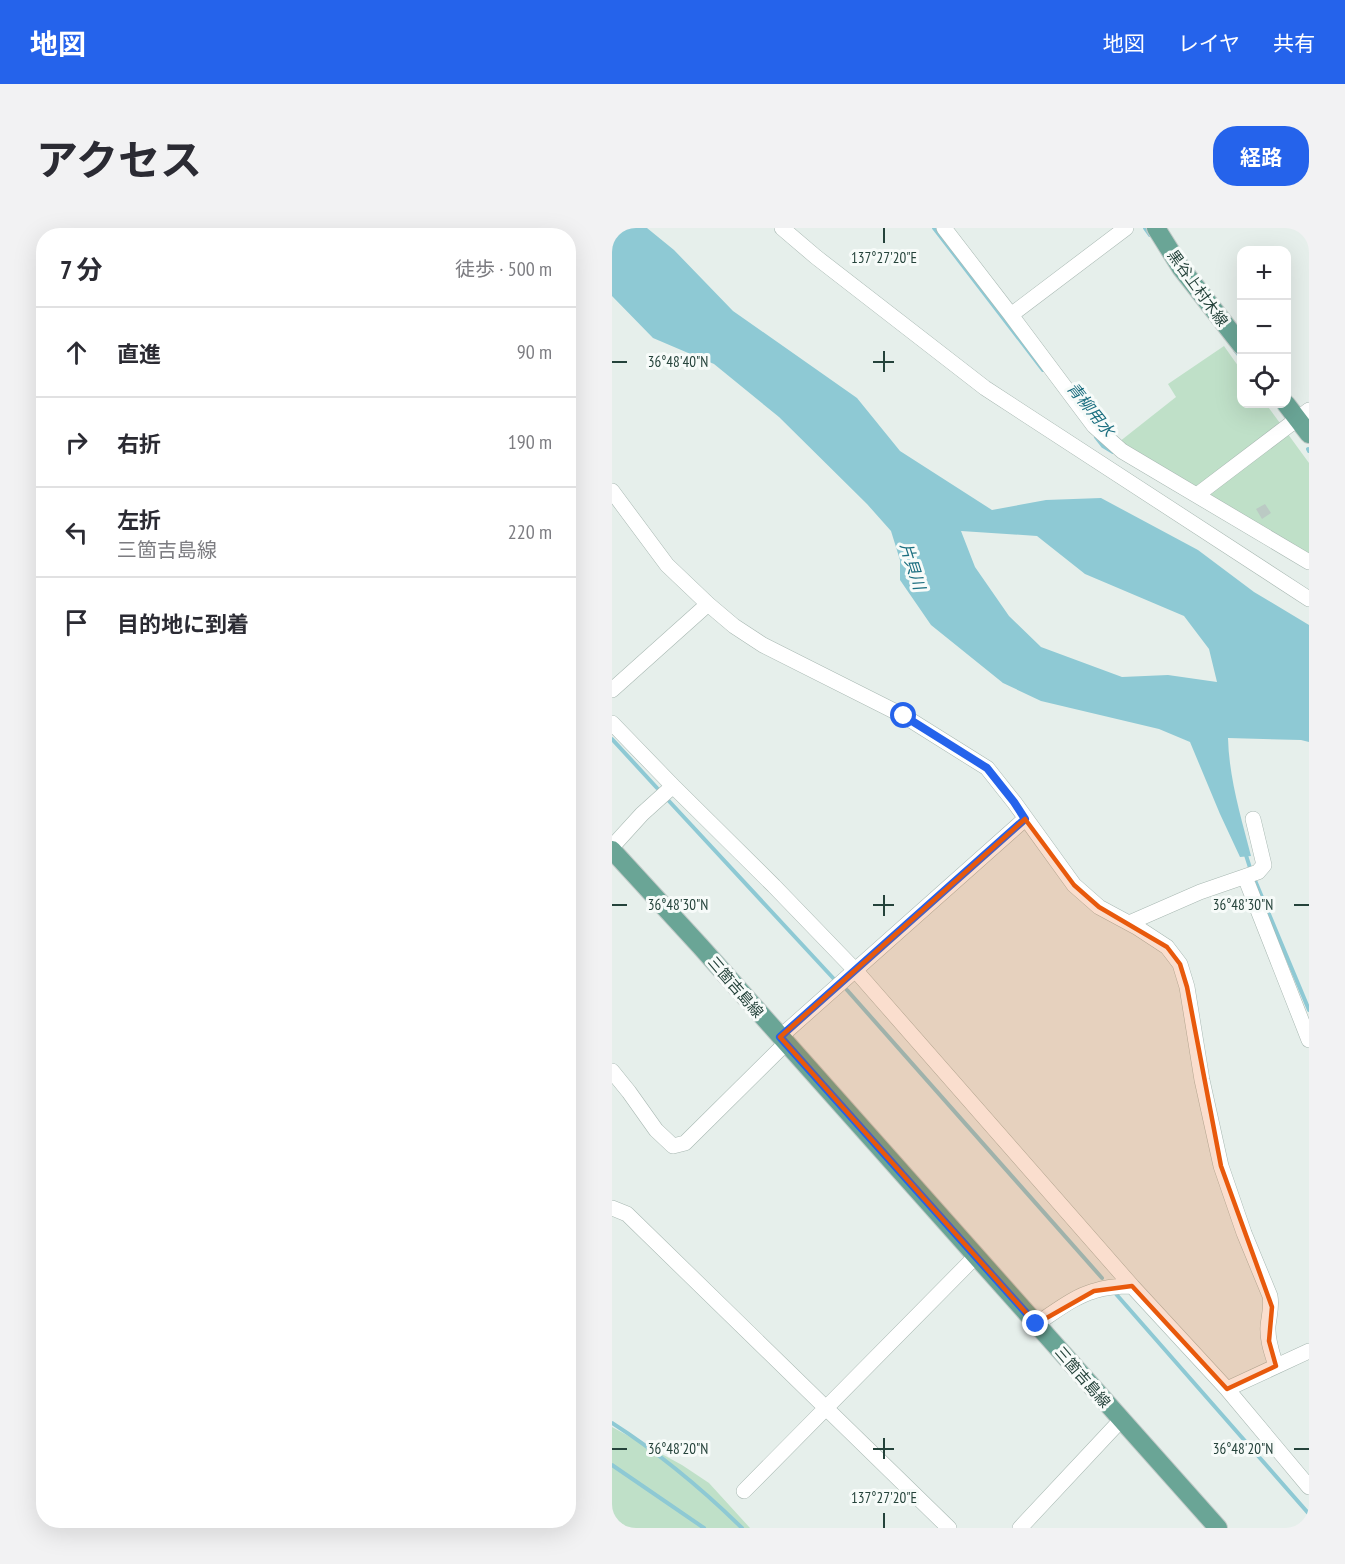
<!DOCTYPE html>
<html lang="ja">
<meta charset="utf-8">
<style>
:root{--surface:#fff;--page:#f2f2f3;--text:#2b2b33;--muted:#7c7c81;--line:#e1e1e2;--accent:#2563eb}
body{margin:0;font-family:"PT Sans Narrow","Noto Sans JP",sans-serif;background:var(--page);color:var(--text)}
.controls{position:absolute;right:18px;top:18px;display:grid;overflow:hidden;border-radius:12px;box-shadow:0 6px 24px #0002}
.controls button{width:54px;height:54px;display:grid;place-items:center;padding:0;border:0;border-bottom:2px solid var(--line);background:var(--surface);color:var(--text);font:30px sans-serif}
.stop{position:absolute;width:18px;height:18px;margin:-14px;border:4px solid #2563eb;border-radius:50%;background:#fff}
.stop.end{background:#2563eb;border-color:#fff;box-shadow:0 2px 6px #0008}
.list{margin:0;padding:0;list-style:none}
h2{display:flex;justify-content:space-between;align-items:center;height:78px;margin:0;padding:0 24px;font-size:26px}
h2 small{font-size:20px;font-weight:400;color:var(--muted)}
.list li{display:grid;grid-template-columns:39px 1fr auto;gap:18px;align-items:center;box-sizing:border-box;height:90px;padding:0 24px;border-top:2px solid var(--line)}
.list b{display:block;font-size:22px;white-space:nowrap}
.list p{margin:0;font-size:20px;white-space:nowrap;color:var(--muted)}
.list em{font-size:20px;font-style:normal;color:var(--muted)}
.icon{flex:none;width:33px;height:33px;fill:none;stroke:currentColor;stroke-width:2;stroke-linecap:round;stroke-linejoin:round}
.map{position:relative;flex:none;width:697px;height:1300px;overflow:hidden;border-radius:24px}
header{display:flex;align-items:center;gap:36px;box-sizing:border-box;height:84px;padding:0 30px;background:var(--accent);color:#fff}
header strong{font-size:28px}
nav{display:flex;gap:33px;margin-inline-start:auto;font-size:21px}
.intro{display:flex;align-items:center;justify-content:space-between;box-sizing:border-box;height:144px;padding:0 36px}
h1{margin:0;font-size:42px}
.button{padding:15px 27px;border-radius:24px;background:var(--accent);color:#fff;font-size:21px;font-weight:700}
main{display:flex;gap:36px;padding:0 36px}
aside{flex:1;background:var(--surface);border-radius:24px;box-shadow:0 6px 24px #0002}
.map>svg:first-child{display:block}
</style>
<header>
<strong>地図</strong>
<nav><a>地図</a><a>レイヤ</a><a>共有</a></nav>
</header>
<div class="intro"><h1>アクセス</h1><a class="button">経路</a></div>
<main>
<aside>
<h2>7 分<small>徒歩 · 500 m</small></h2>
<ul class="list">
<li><svg class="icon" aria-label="ahead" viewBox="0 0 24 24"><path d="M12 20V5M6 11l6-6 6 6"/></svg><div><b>直進</b></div><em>90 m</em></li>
<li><svg class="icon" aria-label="right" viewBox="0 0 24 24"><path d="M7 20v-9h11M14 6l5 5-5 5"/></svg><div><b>右折</b></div><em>190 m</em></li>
<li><svg class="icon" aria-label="left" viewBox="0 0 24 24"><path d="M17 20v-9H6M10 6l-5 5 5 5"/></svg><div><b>左折</b><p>三箇吉島線</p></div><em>220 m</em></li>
<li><svg class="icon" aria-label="arrive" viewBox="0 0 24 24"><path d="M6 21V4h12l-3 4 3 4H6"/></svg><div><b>目的地に到着</b></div></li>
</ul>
</aside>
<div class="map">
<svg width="697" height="1300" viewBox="0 0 697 1300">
<rect width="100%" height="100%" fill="#e6efeb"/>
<path fill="#bfe0c8" d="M612,118l17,24 1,34h24l43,59v91l-190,-112 57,-45 -8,-13z
M0,1199l70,38 27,18 41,45h-124l-2,-3 -12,-7z"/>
<path fill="#8ec9d4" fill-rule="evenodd" d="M0,0h35l27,22 59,61 124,87 43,53 92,59 54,-10 55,-2 97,52 56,42 55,33v117l-8,-2 -73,-2c1,40 13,79 23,118l-11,1 -20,-43 -30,-72 -31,-13 -118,-28 -38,-18 -72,-58 -31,-45v-20l-9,-29 -24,-27 -88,-87 -65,-53 -61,-26 -41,-42zM349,303l76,5 48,38 99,42 25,33 8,33 -49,-7 -46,2 -81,-30 -32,-31 -34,-49z"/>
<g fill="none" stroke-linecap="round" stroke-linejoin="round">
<path stroke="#8ec9d4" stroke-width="4" d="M322,0l109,142
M533,0l5,7
M623,122l7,9
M484,209l7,9 10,6
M696,221l1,2
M0,511l45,49
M56,572l166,179
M633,624l6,19
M642,650l55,132
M235,762l255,288
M504,1066l193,220
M0,1195c47,30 90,66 130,105
M0,1237l92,63"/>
</g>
<path fill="#bbcac4" d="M653,276l6,9 -9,6 -6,-10z"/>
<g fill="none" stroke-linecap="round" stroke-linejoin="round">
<defs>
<path id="minor" d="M170,0l34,29 169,131 324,211
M332,0l67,87
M514,0l-115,87 83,111 28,25 187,111
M0,263l55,74 41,39 26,22 29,19 141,71 83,52 27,34 60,83 25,22 39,21 29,19 13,17 7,23 15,93 19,86 23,67 26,63c2,11 -1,20 -2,30 -1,14 4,27 8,40
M585,267l112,-85
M0,462l96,-86
M0,495l61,63 101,100 82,85 276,315
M0,619l30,-33 31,-28
M633,649l64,163
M517,695l71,-31 58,-20 6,-7 -11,-46
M168,809l245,-218
M0,843l17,21 27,38 17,16 12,-3 101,-100
M0,980l15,6 322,314
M424,1096c19,-12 37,-27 58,-33 12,-4 25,-5 38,-5l95,103 82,-38
M615,1161l82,98
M132,1263l232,-235
M408,1300l101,-108"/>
<path id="major" d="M544,0l25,40 61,78
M674,176l23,30
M0,622l89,97 517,581"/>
</defs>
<use href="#minor" stroke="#a8b8b2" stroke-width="16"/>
<use href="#major" stroke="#c2cac8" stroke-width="20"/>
<use href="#minor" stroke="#fff" stroke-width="15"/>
<use href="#major" stroke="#6aa596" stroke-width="18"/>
</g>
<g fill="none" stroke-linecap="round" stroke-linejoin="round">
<path stroke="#2563eb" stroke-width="8" d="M292,488l83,52 27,34 11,17 -245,218 256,287"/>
</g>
<path fill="#e8590c" fill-opacity="0.2" stroke="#e8590c" stroke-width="4.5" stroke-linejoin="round" d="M413,591l49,66 25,22 68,40 13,17 7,23 34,179 51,141 -3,34 7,25 -49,23 -95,-103 -38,5 -58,33 -256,-287z"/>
<path fill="none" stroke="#24423a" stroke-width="2" d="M272,0v15M272,123v21M0,134h15M261,134h21M272,667v21M0,677h15M261,677h21M682,677h15M272,1210v21M0,1221h15M261,1221h21M682,1221h15M272,1285v15"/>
<g text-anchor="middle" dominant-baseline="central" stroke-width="6" stroke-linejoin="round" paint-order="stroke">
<g font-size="15" fill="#24423a" stroke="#f7fbf9">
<text transform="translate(586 60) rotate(54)">黒谷上村木線</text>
<text transform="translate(124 759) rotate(49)">三箇吉島線</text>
<text transform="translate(471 1149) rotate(49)">三箇吉島線</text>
</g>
<g font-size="16" font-style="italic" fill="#1c6f80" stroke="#f7fbf9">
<text transform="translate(479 181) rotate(51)">青柳用水</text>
<text transform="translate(301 338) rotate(72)">片貝川</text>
</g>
</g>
<g font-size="15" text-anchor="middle" fill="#24423a" stroke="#f7fbf9" stroke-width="6" stroke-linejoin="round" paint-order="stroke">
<text x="272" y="35">137°27'20"E</text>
<text x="66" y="139">36°48'40"N</text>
<text x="66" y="682">36°48'30"N</text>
<text x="631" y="682">36°48'30"N</text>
<text x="66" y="1226">36°48'20"N</text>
<text x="631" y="1226">36°48'20"N</text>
<text x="272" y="1275">137°27'20"E</text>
</g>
</svg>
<div class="controls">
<button>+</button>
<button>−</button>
<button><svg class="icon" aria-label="locate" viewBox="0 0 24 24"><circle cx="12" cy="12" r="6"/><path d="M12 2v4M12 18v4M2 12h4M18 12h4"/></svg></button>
</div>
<div class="stop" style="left:292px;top:488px"></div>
<div class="stop end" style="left:424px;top:1096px"></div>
</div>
</main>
